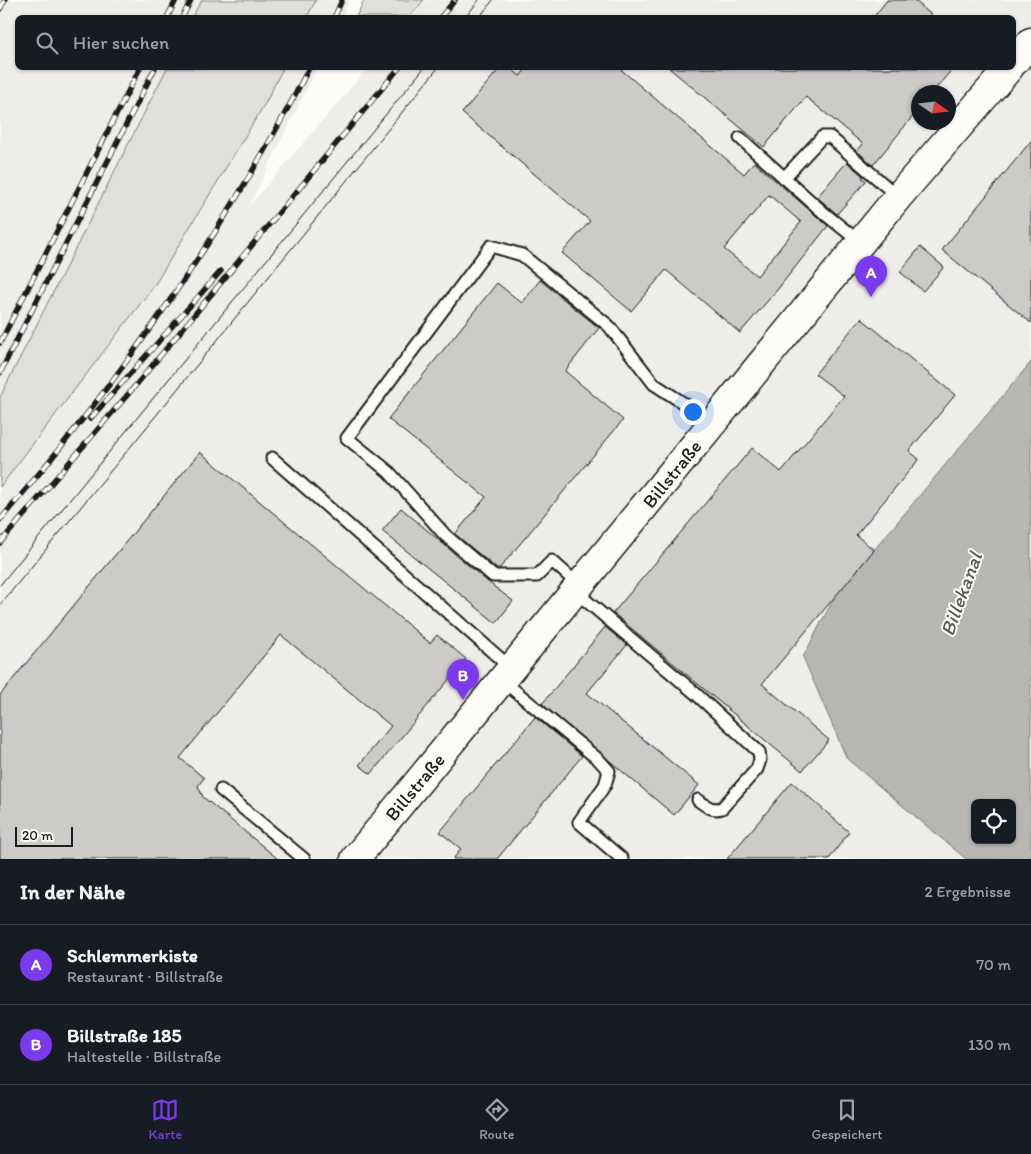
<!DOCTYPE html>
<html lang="de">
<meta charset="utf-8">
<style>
:root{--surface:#171b24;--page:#242831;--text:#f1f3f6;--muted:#9ea1a6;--line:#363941;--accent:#7c3aed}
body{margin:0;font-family:Itim,sans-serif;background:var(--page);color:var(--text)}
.controls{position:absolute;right:15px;bottom:15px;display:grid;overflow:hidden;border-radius:8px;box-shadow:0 1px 4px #0004}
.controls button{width:45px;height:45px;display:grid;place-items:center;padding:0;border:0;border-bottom:1px solid var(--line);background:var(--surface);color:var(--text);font:25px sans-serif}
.compass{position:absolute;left:911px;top:85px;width:45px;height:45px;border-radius:50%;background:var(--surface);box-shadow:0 1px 4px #0004;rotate:104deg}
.scale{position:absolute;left:15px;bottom:12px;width:58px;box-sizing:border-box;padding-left:5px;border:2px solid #1c1c1c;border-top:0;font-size:14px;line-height:18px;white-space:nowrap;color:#1c1c1c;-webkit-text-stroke:4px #fdfcf7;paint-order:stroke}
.you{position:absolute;left:692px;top:411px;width:18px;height:18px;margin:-12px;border:4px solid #fff;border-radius:50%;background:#1a73e8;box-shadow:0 0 0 8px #1a73e833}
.badge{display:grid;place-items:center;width:32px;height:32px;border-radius:50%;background:var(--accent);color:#fff;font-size:16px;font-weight:700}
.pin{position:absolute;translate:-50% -41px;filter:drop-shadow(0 1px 2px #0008)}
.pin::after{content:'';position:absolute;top:26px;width:18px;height:15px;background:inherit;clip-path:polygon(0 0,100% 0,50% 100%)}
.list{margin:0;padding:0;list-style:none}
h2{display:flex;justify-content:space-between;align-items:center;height:65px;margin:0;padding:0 20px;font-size:21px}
h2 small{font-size:16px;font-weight:400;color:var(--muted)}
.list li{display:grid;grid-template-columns:32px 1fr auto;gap:15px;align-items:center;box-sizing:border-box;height:80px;padding:0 20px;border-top:1px solid var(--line)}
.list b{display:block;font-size:19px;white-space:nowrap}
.list p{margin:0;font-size:16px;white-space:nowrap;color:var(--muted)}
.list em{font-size:16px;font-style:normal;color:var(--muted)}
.icon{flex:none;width:28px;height:28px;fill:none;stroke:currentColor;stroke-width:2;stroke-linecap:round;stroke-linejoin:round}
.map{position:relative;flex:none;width:1031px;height:859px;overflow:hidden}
.search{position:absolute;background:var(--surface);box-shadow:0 1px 4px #0004;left:15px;right:15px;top:15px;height:55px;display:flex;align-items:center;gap:12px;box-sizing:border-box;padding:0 18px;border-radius:8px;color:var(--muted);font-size:19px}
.sheet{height:225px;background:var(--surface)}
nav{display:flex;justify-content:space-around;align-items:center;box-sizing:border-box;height:70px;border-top:1px solid var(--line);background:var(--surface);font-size:14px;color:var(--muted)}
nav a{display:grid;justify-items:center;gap:2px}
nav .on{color:var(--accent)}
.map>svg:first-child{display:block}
</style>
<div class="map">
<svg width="1031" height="859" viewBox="0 0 1031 859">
<rect width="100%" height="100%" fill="#fdfcf7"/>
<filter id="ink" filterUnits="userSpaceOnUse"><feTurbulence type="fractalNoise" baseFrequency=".02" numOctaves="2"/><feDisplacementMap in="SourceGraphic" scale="10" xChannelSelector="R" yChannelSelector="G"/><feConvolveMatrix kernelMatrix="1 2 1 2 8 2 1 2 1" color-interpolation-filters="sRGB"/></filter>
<g filter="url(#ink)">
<path fill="#eeede9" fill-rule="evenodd" d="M0,0h350l-8,17 -324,1v50h299l-68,138 119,-138h646v-50l-603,-1 15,-17h605v362l-197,236 -31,58 44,103 119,100h-966zM918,92h30v30h-30z"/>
<path fill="#e0dfdb" stroke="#7e7e7c" d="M202,0h114l-9,17h-115z
M364,0h60l-14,17h-54z
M167,68h116l-17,34 -112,184 -154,201v-90z"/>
<path fill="#b7b6b2" stroke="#797876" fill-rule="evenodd" d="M1031,362v497h-65l-119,-100 -44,-102 31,-59zM975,803h37v37h-37z"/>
<path fill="#cccbc8" stroke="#1c1c1c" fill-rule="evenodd" d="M887,0h27l21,18h-62z
M500,68h10l10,8 7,-8h92l125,106 10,-12 74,64 -51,64 -37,43 -74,-63 -35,41 -69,-58 28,-32 -128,-108zM769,195l32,27 -44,54 -33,-27z
M669,68h284l-20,24h-15v18l-45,55 -16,-14 6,-7 -57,-47 -42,50z
M1031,141v182l-89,-73z
M847,162l16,14 -1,2 4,3 -29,33 -20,-17z
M920,247l24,20 -21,24 -23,-19z
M540,280l59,48 -34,43 58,49 -123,148h-4l-41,-34 31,-37 -98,-78 109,-136 25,20z
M861,318l94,77 -46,56 10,8 -63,76 18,15 -112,134 67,56 -27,31 -189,-158 139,-165 29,24 63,-76 -29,-22z
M200,452l230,191 7,-8 29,24 -95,115 -12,-9 32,-39 -110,-91 -101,123 24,20 -6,8 5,11 75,62h-278v-164z
M401,508l87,74 25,19 -17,22 -114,-92z
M605,627l22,18 -40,48 112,92 -25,30 -132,-111z
M535,717l47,39 -85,103h-44l8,-10 -21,-17z
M792,782l57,50 -20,27h-102z"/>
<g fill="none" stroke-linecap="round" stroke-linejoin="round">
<defs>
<path id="lane" d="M740,138l85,76 36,29
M784,178l38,-41h8l68,60
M272,458l240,211
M580,586l-28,-25 -15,15h-44l-48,-41 -56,-63 -42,-34 144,-192 31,9 87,71 45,58 60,39
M576,592l119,101 64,59 1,8 -3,9 -35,39c-10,3 -16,-2 -24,-8
M503,681l96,79 10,11 -4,14 -26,37 43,37
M221,790l83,69"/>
<path id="secondary" d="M1014,62l17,-20
M355,859l543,-662 111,-129"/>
</defs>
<use href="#lane" stroke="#1c1c1c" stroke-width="15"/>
<use href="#secondary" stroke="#1c1c1c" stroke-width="31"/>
<use href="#lane" stroke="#fdfcf7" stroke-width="11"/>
<use href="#secondary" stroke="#fdfcf7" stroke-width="28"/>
<path stroke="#1c1c1c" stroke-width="1" d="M465,18l14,-18
M479,18l14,-18
M0,585l424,-517
M0,605l137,-166 301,-371"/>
<defs>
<path id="rail" d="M0,9l5,-9
M167,18l9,-18
M182,18l9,-18
M334,18l8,-18
M440,18l15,-18
M0,343l140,-275
M0,373l155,-305
M90,419l131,-148
M0,520c119,-138 226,-290 309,-452
M0,543l136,-158 263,-317"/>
</defs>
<use href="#rail" stroke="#1c1c1c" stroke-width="5.5"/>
<use href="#rail" stroke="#fdfcf7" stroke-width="4" stroke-dasharray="11" stroke-linecap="butt"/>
</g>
</g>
<g text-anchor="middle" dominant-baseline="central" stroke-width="4" stroke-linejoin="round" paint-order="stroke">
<g font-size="19" fill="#1c1c1c" stroke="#fdfcf7">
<text transform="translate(672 474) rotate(-51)">Billstraße</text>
<text transform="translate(415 787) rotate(-50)">Billstraße</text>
</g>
<g font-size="20" font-style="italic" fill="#5a5a58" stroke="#fdfcf7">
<text transform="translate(961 594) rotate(-70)">Billekanal</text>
</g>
</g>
</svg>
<div class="controls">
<button><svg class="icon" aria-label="locate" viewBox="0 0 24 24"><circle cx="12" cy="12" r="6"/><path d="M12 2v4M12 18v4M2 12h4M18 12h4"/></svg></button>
</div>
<svg class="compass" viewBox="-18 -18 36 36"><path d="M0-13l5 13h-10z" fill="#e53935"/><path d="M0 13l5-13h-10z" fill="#9ea1a6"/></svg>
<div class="scale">20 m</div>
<div class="you"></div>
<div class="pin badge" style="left:871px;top:297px">A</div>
<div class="pin badge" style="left:463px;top:700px">B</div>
<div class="search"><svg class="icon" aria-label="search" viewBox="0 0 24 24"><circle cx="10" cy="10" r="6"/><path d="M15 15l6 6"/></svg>Hier suchen</div>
</div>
<section class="sheet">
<h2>In der Nähe<small>2 Ergebnisse</small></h2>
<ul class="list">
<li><span class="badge">A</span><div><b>Schlemmerkiste</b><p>Restaurant · Billstraße</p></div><em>70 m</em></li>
<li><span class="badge">B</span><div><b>Billstraße 185</b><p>Haltestelle · Billstraße</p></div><em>130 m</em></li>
</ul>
</section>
<nav>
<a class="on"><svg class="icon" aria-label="map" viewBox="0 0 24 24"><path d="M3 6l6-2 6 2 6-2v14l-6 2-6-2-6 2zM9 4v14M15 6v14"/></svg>Karte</a>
<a><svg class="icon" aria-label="directions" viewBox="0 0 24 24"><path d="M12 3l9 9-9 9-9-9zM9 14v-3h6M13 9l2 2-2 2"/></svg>Route</a>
<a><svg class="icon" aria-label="saved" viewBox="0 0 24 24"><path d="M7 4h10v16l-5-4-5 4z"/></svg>Gespeichert</a>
</nav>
